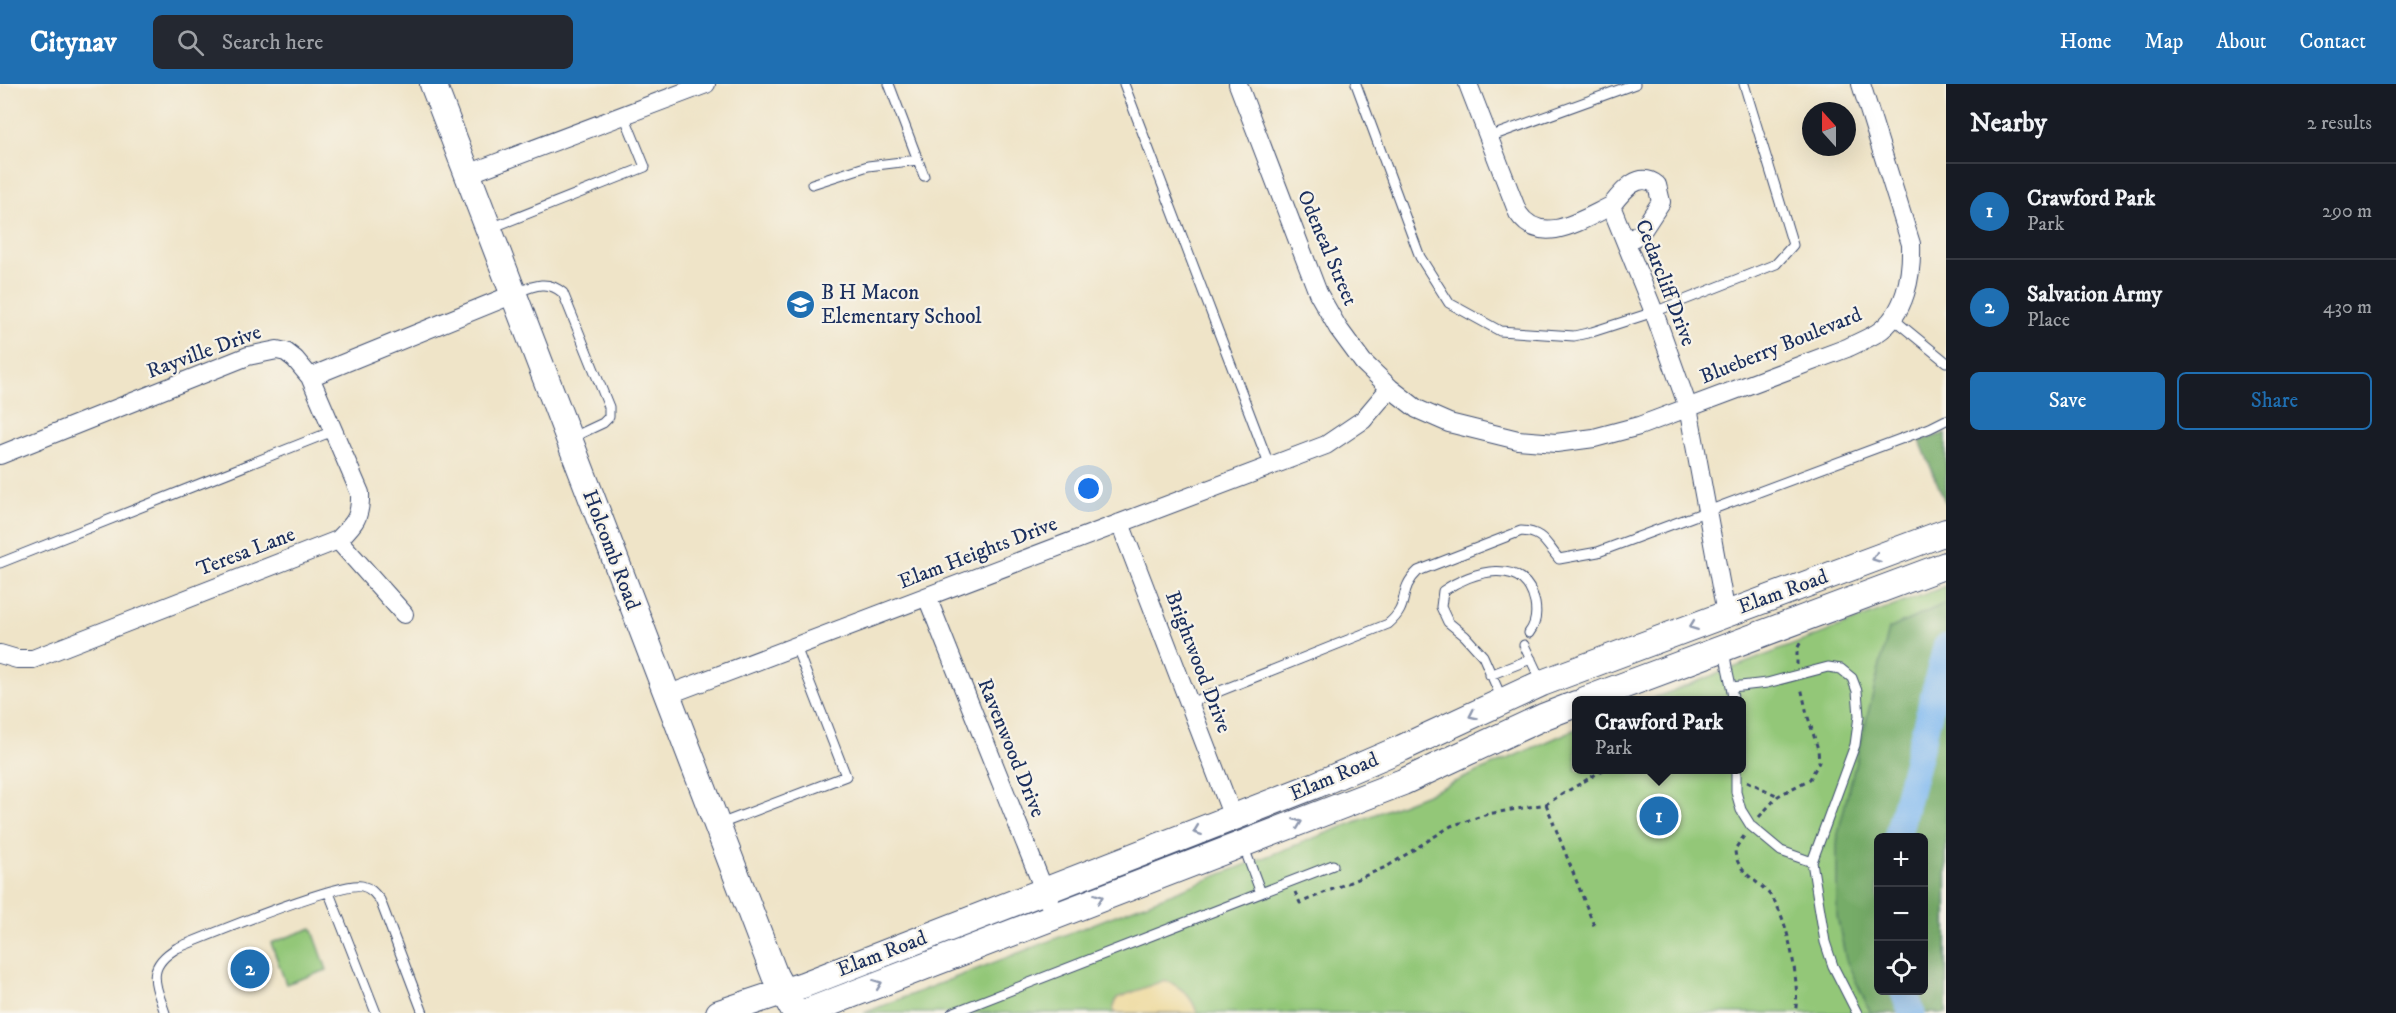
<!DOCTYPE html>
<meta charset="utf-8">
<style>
:root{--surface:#171b24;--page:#242831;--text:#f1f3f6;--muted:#9ea1a6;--line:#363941;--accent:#1f6fb2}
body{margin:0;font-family:"IM FELL DW Pica",serif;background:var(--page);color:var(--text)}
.controls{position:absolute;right:18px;bottom:18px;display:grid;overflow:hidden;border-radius:9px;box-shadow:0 6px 24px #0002}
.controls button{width:54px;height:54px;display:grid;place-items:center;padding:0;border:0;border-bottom:2px solid var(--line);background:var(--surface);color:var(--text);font:30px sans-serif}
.compass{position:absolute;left:1802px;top:18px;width:54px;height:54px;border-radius:50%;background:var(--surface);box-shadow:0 6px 24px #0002;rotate:339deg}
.you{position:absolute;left:1089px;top:405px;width:21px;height:21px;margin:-15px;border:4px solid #fff;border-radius:50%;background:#1a73e8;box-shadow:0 0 0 9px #1a73e833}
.badge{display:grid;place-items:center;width:39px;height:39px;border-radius:50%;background:var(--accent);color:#fff;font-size:20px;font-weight:700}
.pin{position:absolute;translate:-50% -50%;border:3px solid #fff;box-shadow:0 2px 6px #0006}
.popup{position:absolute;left:1572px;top:612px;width:174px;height:78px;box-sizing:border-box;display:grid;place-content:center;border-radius:9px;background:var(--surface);filter:drop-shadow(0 2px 4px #0005);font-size:20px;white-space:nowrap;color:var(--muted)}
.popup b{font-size:22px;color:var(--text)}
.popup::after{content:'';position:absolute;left:50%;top:100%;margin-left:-12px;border:12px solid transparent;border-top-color:var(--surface)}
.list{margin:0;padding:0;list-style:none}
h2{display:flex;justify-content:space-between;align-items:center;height:78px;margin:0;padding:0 24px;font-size:26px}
h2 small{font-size:20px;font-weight:400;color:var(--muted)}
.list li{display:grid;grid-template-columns:39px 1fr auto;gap:18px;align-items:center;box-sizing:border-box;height:96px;padding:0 24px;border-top:2px solid var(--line)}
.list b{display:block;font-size:22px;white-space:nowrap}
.list p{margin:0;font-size:20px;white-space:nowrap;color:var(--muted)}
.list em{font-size:20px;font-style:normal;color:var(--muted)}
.actions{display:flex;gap:12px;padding:18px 24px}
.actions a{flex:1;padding:14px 0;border:2px solid var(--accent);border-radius:9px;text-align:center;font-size:21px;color:var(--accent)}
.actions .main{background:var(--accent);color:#fff}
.icon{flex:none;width:33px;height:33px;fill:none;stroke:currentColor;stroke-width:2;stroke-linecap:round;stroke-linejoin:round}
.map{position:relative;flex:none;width:1946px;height:929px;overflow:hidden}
header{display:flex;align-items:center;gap:36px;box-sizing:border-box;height:84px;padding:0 30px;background:var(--accent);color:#fff}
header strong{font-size:28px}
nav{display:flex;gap:33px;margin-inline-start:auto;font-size:21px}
.search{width:420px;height:54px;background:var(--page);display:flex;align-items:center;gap:15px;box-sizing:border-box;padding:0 21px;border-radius:9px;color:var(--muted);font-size:22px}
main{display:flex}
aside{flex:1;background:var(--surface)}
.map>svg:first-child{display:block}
</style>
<header>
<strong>Citynav</strong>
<div class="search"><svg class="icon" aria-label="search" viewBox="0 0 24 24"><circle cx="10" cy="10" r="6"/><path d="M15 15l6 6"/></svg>Search here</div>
<nav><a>Home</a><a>Map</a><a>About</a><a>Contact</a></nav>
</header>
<main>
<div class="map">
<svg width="1946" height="929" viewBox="0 0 1946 929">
<rect width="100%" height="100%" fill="#f7f3e8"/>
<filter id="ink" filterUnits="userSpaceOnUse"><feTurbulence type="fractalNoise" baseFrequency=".0167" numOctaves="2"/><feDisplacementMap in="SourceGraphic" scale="12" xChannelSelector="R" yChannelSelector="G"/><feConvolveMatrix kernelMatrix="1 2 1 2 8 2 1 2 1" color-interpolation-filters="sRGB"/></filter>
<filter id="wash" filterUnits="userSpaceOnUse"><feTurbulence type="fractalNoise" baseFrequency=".008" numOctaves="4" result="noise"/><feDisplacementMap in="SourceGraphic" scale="24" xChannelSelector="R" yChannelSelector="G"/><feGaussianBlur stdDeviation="1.35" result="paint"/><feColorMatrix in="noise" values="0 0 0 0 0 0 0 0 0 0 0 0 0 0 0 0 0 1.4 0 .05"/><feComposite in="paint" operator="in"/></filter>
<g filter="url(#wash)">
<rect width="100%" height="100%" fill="#efe4c8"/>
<path fill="#93c778" stroke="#577b6b" stroke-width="1.5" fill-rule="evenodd" d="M1946,502v427h-1082l563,-219 149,-65v41h166v-70h-93zM1878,754h46v152h-46z
M312,844l15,42 -41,14 -15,-41z"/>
<path fill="#76ac68" stroke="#486e63" stroke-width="1.5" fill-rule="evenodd" d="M1946,349v69h-1l-25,-61z
M1946,519v410h-75l-25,-53 -9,-44v-70l1,-13 51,-204zM1878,754h46v152h-46z"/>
<path fill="#eeda9e" stroke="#84847e" stroke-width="1.5" d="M1165,896c16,7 27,16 32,33h-83l-1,-3 4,-12z"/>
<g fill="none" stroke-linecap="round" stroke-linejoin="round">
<path stroke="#80b9f1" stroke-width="27" d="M1897,754l49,-191
M1903,906l9,23"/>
</g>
</g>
<g filter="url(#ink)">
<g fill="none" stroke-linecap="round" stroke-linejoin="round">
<defs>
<path id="lane" d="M889,0l35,92
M1124,0l146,383
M1356,0l64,173 29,46 51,28 74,5 18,-4 62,-20 122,-48 17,-19 -49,-161
M1489,53l146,-53
M812,100l56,-18 50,-6
M491,144l154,-61 -21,-52
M515,209c18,-7 32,-14 48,0l46,114v10l-6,6 -32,15
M1891,233l55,45
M0,479l333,-132
M1524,561l17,36
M1725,566c0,17 7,33 8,50
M1490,591l41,-16
M1732,603l35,-4 61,-16 13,2 11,9 5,13 2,25 -4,29 -43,117 13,80 8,24 24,47
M1502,615l-19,-43 -18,-20 -17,-14 -7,-15 2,-16c29,-20 82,-36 92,12 2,11 1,21 -6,30
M1190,619l198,-79c24,-20 8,-32 30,-53l103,-40c23,1 24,12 38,28l39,-7 332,-124 16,-8
M1736,686v22l5,18 10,16 30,25 31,11
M720,740l126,-48 -50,-129
M1243,761l18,48
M329,809l47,120
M165,929c-10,-30 -20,-46 12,-65 30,-12 162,-67 185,-62 9,2 13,8 18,14l43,113
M952,929l381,-148"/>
<path id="street" d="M1238,0l80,209 20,35 25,34 27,26 27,21 32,14 69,17 38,3 38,-5 45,-12 208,-78c10,-5 20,-9 30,-15 29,-19 35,-58 34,-89l-50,-160
M1468,0l50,129c23,35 65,6 93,-7l43,106 34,95 38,207
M468,90l238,-90
M1611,122c11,-14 27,-36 46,-21l4,17 -21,32 -14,8
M310,293l204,-83
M0,371l248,-99 29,-6 9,2 9,7 15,18 50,116c1,25 -6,31 -22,47l-305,119h-16l-17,-5
M1120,439l113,294
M338,456l66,74
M927,513l127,318
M667,611l659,-250 37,-25 27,-32"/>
<path id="secondary" d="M433,0l342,892 20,37
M1585,616l361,-135
M719,929l84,-28 513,-200 86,-37 140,-65 404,-151
M804,929l599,-231 142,-66 31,-12"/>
</defs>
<use href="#lane" stroke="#3b4a6e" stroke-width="11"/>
<use href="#street" stroke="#3b4a6e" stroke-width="20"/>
<use href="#secondary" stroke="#3b4a6e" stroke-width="28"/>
<path stroke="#3b4a6e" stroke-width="3" stroke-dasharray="4.5 4.5" stroke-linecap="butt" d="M1797,581v-16l5,-9
M1747,697l31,15
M1546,720l49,124
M1759,733l19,-21 32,-17 9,-17 -1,-13 -11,-35 -6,-27
M1744,752l-9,13c0,23 23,31 36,47 17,21 30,91 24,117
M1295,808l5,11 88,-37 63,-40 37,-12 58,-10 57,-34"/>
<use href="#lane" stroke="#fff" stroke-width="9"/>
<use href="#street" stroke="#fff" stroke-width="18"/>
<use href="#secondary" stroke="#fff" stroke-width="26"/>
</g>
<defs><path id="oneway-chevron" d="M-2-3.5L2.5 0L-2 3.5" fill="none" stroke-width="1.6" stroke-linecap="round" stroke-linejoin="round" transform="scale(1.5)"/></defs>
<g stroke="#8d97ae">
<use href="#oneway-chevron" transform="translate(1876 474) rotate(160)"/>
<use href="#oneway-chevron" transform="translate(1693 542) rotate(159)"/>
<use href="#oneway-chevron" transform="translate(1473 631) rotate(155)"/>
<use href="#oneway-chevron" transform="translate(1298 739) rotate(-21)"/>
<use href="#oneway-chevron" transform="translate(1197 747) rotate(159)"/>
<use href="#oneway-chevron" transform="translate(1099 814) rotate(-21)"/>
<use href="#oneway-chevron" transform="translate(878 900) rotate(-21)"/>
</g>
</g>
<defs>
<symbol id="school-disc" viewBox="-11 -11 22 22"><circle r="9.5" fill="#1f6fb2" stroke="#f7f3e8"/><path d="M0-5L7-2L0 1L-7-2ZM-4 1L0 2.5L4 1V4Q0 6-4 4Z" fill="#fff"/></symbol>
</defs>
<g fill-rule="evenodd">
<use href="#school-disc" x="784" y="204" width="33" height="33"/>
</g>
<g text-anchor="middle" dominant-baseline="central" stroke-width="4.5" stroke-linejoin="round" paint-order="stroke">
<g font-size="21" fill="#1b2f5e" stroke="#f7f3e8">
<text transform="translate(1327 164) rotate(67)">Odeneal Street</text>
<text transform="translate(1665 199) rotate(69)">Cedarcliff Drive</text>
<text transform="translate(1781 262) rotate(-22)">Blueberry Boulevard</text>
<text transform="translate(204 268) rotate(-20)">Rayville Drive</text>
<text transform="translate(611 466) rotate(69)">Holcomb Road</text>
<text transform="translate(246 468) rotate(-21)">Teresa Lane</text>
<text transform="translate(978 469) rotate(-21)">Elam Heights Drive</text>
<text transform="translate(1783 508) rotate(-20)">Elam Road</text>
<text transform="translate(1198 578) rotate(69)">Brightwood Drive</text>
<text transform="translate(1011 664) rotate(68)">Ravenwood Drive</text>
<text transform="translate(1334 693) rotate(-23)">Elam Road</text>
<text transform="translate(882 870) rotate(-21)">Elam Road</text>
</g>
<g font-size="21" fill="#1b2f5e" stroke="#f7f3e8" text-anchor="start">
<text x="821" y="209">B H Macon<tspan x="821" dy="24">Elementary School</tspan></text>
</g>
</g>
</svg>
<div class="controls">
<button>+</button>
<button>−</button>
<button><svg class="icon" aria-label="locate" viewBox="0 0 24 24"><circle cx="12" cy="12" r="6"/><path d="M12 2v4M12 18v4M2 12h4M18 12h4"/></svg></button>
</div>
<svg class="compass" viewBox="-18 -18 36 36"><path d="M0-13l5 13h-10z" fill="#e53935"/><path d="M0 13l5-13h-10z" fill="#9ea1a6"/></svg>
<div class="you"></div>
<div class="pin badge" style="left:1659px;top:732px">1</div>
<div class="popup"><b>Crawford Park</b>Park</div>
<div class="pin badge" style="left:250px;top:885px">2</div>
</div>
<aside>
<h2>Nearby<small>2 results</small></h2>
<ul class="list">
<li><span class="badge">1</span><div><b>Crawford Park</b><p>Park</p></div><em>290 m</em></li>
<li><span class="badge">2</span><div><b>Salvation Army</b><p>Place</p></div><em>430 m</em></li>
</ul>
<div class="actions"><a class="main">Save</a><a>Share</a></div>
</aside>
</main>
